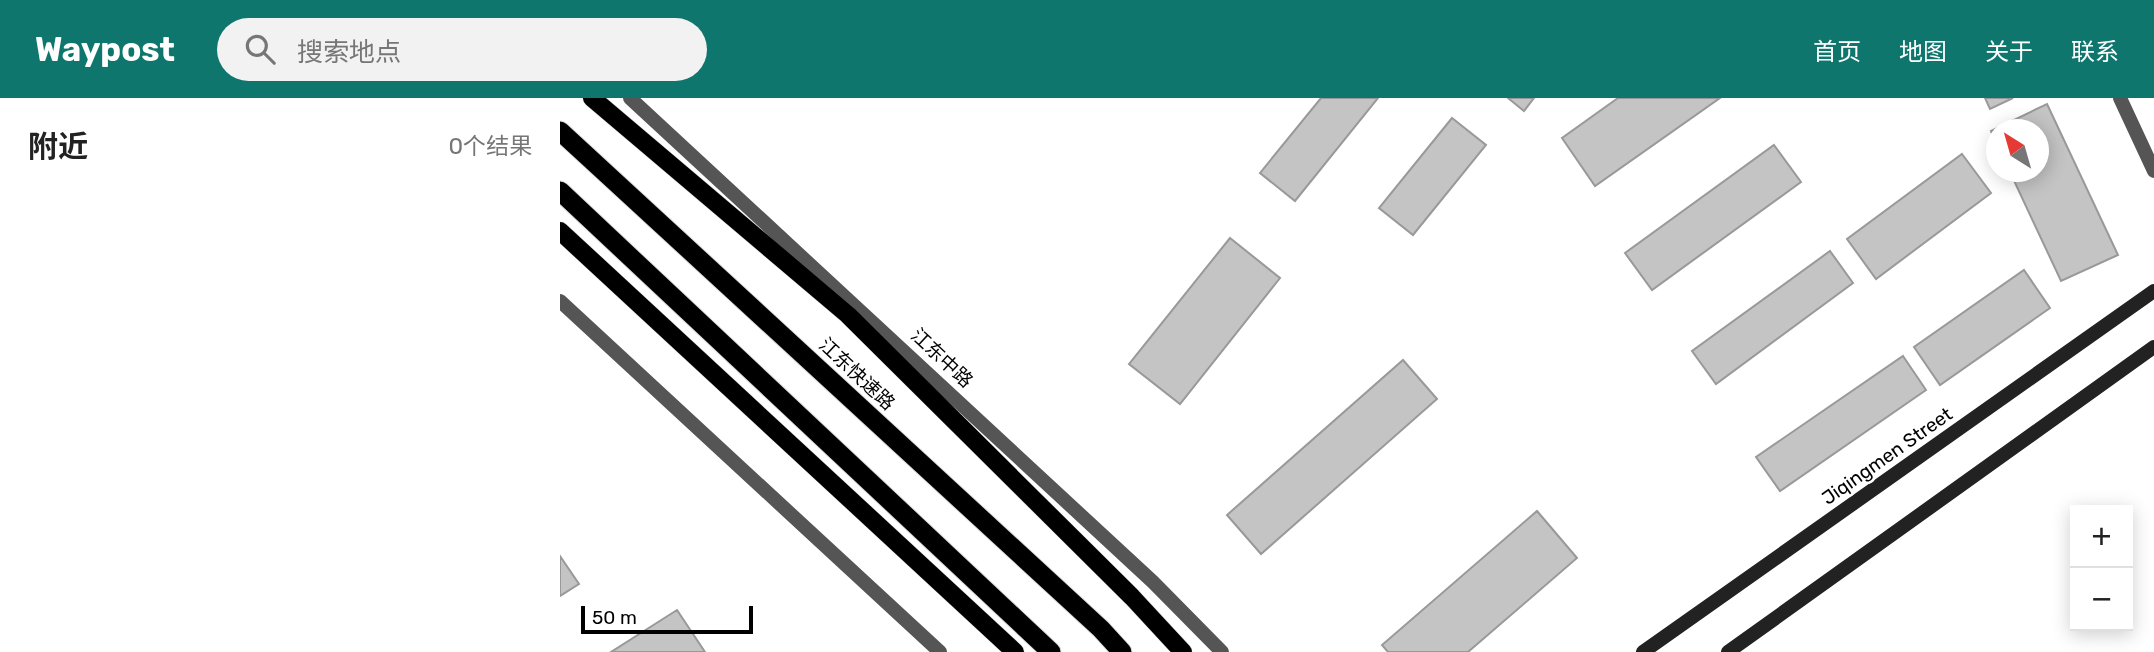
<!DOCTYPE html>
<html lang="zh">
<meta charset="utf-8">
<style>
:root{--surface:#fff;--page:#f2f2f2;--text:#222;--muted:#767676;--line:#e0e0e0;--accent:#0f766e}
body{margin:0;font-family:Rubik,"Noto Sans SC",sans-serif;background:var(--page);color:var(--text)}
.controls{position:absolute;right:21px;bottom:21px;display:grid;overflow:hidden;border-radius:0px;box-shadow:0 4px 18px #0003}
.controls button{width:63px;height:63px;display:grid;place-items:center;padding:0;border:0;border-bottom:2px solid var(--line);background:var(--surface);color:var(--text);font:35px sans-serif}
.compass{position:absolute;left:1426px;top:21px;width:63px;height:63px;border-radius:50%;background:var(--surface);box-shadow:0 4px 18px #0003;rotate:323deg}
.scale{position:absolute;left:21px;bottom:18px;width:172px;box-sizing:border-box;padding-left:7px;border:4px solid #000;border-top:0;font-size:19px;line-height:24px;white-space:nowrap;color:#000;-webkit-text-stroke:5px #fff;paint-order:stroke}
.list{margin:0;padding:0;list-style:none}
h2{display:flex;justify-content:space-between;align-items:center;height:91px;margin:0;padding:0 28px;font-size:30px}
h2 small{font-size:23px;font-weight:400;color:var(--muted)}
.icon{flex:none;width:38px;height:38px;fill:none;stroke:currentColor;stroke-width:2;stroke-linecap:round;stroke-linejoin:round}
.map{position:relative;flex:none;width:1594px;height:554px;overflow:hidden}
header{display:flex;align-items:center;gap:42px;box-sizing:border-box;height:98px;padding:0 35px;background:var(--accent);color:#fff}
header strong{font-size:33px}
nav{display:flex;gap:38px;margin-inline-start:auto;font-size:24px}
.search{width:490px;height:63px;background:var(--page);display:flex;align-items:center;gap:18px;box-sizing:border-box;padding:0 24px;border-radius:38px;color:var(--muted);font-size:26px}
main{display:flex}
aside{flex:1;background:var(--surface)}
.map>svg:first-child{display:block}
</style>
<header>
<strong>Waypost</strong>
<div class="search"><svg class="icon" aria-label="search" viewBox="0 0 24 24"><circle cx="10" cy="10" r="6"/><path d="M15 15l6 6"/></svg>搜索地点</div>
<nav><a>首页</a><a>地图</a><a>关于</a><a>联系</a></nav>
</header>
<main>
<aside>
<h2>附近<small>0个结果</small></h2>
<ul class="list">
</ul>
</aside>
<div class="map">
<svg width="1594" height="554" viewBox="0 0 1594 554">
<rect width="100%" height="100%" fill="#fff"/>
<path fill="#c4c4c4" stroke="#999" stroke-width="2" d="M761,0h57l-83,103 -35,-28z
M948,0h26l-10,13z
M1058,0h102l-125,88 -33,-48z
M1425,0h28l-23,11z
M1487,6l71,151 -57,26 -51,-109h28v-42h-42v13l-5,-12z
M892,20l34,27 -73,90 -34,-27z
M1214,47l27,37 -149,108 -27,-37z
M1402,56l29,39 -115,86 -29,-40z
M670,140l50,40 -100,126 -51,-40z
M1270,153l23,32 -137,101 -24,-33z
M1464,172l26,38 -110,77 -26,-38z
M1343,258l23,34 -146,101 -24,-34z
M843,262l34,39 -176,155 -34,-39z
M977,413l40,47 -109,94h-80l-6,-7z
M0,458l19,28 -19,12z
M117,512l28,42h-94z"/>
<g fill="none" stroke-linecap="round" stroke-linejoin="round">
<defs>
<path id="primary" d="M32,0l256,217 284,282 51,55
M0,133l455,421"/>
<path id="trunk" d="M0,33l541,498 21,23
M0,93l491,461"/>
</defs>
<use href="#primary" stroke="#dbdbdb" stroke-width="19"/>
<use href="#trunk" stroke="#dbdbdb" stroke-width="21"/>
<path stroke="#555" stroke-width="14" d="M70,0l523,484 69,70
M1560,0l34,73
M0,203l380,351"/>
<path stroke="#222" stroke-width="14" d="M1083,554l511,-361
M1168,554l426,-305"/>
<use href="#primary" stroke="#000" stroke-width="18"/>
<use href="#trunk" stroke="#000" stroke-width="19"/>
</g>
<g text-anchor="middle" dominant-baseline="central" stroke-width="5" stroke-linejoin="round" paint-order="stroke">
<g font-size="19" fill="#000" stroke="#fff">
<text transform="translate(382 260) rotate(43)">江东中路</text>
<text transform="translate(297 276) rotate(43)">江东快速路</text>
<text transform="translate(1327 358) rotate(-35)">Jiqingmen Street</text>
</g>
</g>
</svg>
<div class="controls">
<button>+</button>
<button>−</button>
</div>
<svg class="compass" viewBox="-18 -18 36 36"><path d="M0-13l5 13h-10z" fill="#e53935"/><path d="M0 13l5-13h-10z" fill="#767676"/></svg>
<div class="scale">50 m</div>
</div>
</main>
